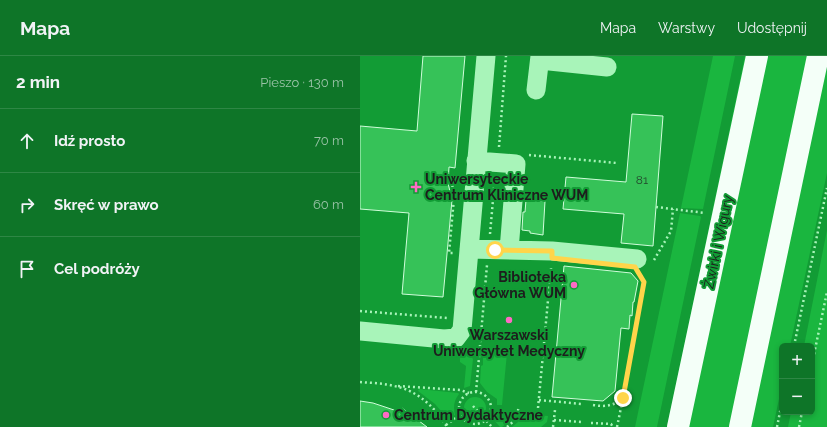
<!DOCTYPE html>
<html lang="pl">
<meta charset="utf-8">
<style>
:root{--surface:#0e7528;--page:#177a30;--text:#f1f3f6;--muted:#9bc3a8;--line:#2e8745}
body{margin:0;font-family:Raleway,sans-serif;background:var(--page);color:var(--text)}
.controls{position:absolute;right:12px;bottom:12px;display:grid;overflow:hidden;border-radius:6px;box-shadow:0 2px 6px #0003}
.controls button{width:36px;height:36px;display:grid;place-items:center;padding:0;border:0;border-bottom:1px solid var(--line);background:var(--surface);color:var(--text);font:20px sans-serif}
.stop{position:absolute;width:12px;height:12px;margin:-9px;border:3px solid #ffd54a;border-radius:50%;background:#fff}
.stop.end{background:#ffd54a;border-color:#fff;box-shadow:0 1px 4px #0008}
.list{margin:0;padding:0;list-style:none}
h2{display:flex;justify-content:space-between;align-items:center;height:52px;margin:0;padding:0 16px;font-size:17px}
h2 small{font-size:13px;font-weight:400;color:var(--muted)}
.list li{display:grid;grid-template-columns:26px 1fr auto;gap:12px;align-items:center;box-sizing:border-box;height:64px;padding:0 16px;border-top:1px solid var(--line)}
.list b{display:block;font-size:15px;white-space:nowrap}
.list em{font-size:13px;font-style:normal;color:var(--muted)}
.icon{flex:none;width:22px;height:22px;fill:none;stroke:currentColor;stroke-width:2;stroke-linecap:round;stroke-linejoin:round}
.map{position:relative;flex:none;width:467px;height:371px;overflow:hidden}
header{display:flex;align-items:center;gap:24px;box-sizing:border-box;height:56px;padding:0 20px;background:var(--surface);border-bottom:1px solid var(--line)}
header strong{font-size:19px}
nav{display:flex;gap:22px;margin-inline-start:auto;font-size:14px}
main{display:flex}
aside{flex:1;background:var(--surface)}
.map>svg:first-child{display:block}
</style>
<header>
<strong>Mapa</strong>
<nav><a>Mapa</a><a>Warstwy</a><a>Udostępnij</a></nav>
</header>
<main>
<aside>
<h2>2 min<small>Pieszo · 130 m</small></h2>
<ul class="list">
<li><svg class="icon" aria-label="ahead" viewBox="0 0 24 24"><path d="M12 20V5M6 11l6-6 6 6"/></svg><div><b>Idź prosto</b></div><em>70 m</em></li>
<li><svg class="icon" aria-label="right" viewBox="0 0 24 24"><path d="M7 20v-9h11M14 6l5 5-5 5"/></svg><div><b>Skręć w prawo</b></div><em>60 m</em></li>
<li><svg class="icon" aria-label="arrive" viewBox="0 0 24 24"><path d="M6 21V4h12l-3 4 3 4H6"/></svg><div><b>Cel podróży</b></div></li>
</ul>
</aside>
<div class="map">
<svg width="467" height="371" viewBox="0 0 467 371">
<rect width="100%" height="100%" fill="#129c35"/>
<path fill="#1ab63f" d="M353,0h22l-32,153 -22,-1z
M385,0h2l-78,371h-2z
M406,0h44l-79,371h-43z
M467,4v113l-37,173h-8v39l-9,42h-24z
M320,157l20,3 1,1 -44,210h-22z
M467,174v197h-39l3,-15h21v-66h-8z
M125,294l22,3 -5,52h-5v-6l-10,-7 -7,-9 1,-17 2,-1v-7l1,-1z
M100,297l9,1 4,5 -3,27 -6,2 2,-22 -6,-4z
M59,333l39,4 1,1c-5,6 -6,13 -4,21l-7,4 -13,-15 -17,-13z
M104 352a11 11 0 1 1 22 0a11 11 0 1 1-22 0Z
M138,355l15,2 -1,6 -10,8h-2l-7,-8z
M159,358l29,2 -1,6 -6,5h-29l6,-5z"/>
<path fill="#36c258" stroke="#d0fdda" d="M63,0h42l-10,112 -6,-1 -1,16 4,17 -9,97 -41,-3 7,-81 -49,-4v-83l57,5z
M272,58l31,2 -10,130 -32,-3 3,-29 -61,-5 3,-32 60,5z
M166,144l19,1 -2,34 -13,-2v-2l-8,-1 1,-18h2z
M204,210l67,7 7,8 -4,21h-1l-1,14 -2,-1 -1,14 -8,-1 -6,63 -12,10 -51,-4z
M0,345l13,2 27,9 2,-4 25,19h-67z"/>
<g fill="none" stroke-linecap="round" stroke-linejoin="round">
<path stroke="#a8f4b9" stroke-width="2.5" stroke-dasharray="2 3" stroke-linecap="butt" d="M139,91l7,-91
M169,99l88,8
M88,119l11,1
M91,119l3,23 -5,55h4
M296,151l49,6
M130,178l5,-57
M294,204l17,-29 2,-22
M0,255l87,7
M120,277l46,4
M434,290l33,-158
M452,308l15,-72
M0,326c11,1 23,1 34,4 23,4 42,22 53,41
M38,330l62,4 9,3
M116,336l11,-127
M99 352a16 16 0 1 1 32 0a16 16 0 1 1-32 0Z
M179,344l43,4
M233,349c12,2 21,1 30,-7l21,-117 -4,-7
M113,350l19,21
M178,352l13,-140
M194,364l27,2
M231,367l20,1 2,3
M86,369l14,-10
M147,371l8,-7 4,-13
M193,371l2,-17
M257,371l6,-29
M417,371l5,-25
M439,371l3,-15"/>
<path stroke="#a8f4b9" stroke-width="19" d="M180,4l67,7
M176,34l4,-34
M116,105l40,3 -7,86
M109,193l83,2 85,8
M0,275l84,8 12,-1 6,-8 24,-274"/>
<path stroke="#f4fff8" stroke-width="22" d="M318,371l79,-371
M380,371l78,-371"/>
</g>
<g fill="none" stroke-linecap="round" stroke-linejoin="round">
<path stroke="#ffd54a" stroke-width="5" d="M135,194l57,1v7l83,9 9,15 -21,116"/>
</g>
<g fill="#ff6ac4" stroke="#129c35" stroke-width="1.5">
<path d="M54 125h4v4h4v4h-4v4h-4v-4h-4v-4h4z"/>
<circle cx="214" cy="229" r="4"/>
<circle cx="149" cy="264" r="4"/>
<circle cx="26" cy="359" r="4"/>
</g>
<g text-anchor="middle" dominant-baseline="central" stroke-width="4" stroke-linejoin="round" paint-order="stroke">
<g font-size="12" fill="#23462c">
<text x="282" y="124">81</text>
</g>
<g font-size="14" font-weight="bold" fill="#1d1d1d" stroke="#129c35" text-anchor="start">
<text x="65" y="123">Uniwersyteckie<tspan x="65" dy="16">Centrum Kliniczne WUM</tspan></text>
<text x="206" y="221" text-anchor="end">Biblioteka<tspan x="206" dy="16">Główna WUM</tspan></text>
<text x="149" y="279" text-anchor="middle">Warszawski<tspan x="149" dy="16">Uniwersytet Medyczny</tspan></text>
<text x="34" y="359">Centrum Dydaktyczne</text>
</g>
<g font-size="14" fill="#1d1d1d" stroke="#129c35">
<text transform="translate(358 186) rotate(-78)">Żwirki i Wigury</text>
</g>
</g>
</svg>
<div class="controls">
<button>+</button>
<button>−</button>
</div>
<div class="stop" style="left:135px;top:194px"></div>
<div class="stop end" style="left:263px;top:342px"></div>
</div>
</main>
